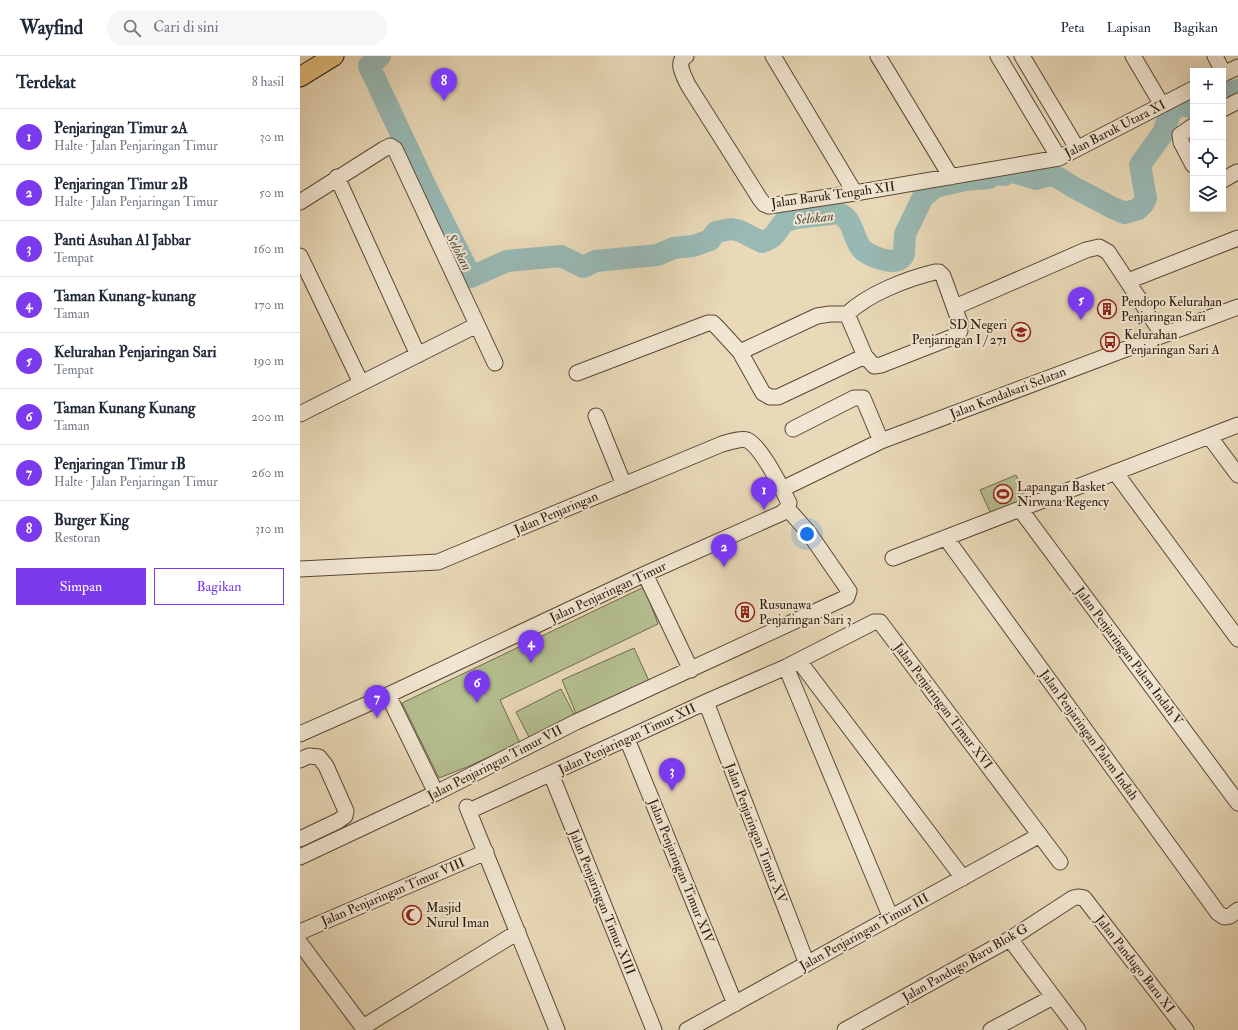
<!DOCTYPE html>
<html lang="id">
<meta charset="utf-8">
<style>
:root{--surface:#fff;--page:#f6f6f7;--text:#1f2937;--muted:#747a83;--line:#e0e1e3;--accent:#7c3aed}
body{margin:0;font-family:"IM FELL Double Pica",serif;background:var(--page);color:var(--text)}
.controls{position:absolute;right:12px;top:12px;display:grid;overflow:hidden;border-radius:0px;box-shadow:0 4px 16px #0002}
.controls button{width:36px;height:36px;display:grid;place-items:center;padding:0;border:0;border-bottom:1px solid var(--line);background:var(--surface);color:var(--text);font:20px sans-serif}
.you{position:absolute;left:507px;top:478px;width:14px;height:14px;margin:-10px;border:3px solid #fff;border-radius:50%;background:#1a73e8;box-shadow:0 0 0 6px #1a73e833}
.badge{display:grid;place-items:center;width:26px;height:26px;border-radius:50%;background:var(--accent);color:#fff;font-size:13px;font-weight:700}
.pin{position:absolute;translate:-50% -33px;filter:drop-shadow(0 1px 2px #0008)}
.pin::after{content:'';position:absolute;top:21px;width:14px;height:12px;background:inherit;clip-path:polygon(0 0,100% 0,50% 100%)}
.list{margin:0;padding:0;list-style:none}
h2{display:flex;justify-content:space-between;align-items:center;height:52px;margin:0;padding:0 16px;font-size:17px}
h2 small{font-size:13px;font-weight:400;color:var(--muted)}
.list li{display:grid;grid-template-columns:26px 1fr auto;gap:12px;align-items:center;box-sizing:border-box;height:56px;padding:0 16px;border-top:1px solid var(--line)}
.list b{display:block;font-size:15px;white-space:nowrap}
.list p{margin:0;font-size:13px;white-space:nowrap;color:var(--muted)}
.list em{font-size:13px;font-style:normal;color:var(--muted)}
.actions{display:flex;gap:8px;padding:12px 16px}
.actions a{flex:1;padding:9px 0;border:1px solid var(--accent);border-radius:0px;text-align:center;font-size:14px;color:var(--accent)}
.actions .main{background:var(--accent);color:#fff}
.icon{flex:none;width:22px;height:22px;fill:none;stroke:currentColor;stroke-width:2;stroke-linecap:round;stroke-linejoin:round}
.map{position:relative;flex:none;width:938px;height:974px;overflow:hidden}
header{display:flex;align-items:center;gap:24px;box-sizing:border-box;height:56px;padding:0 20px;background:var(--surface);border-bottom:1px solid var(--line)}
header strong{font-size:19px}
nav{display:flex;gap:22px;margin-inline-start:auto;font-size:14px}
.search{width:280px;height:36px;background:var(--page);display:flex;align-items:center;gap:10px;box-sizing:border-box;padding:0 14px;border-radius:22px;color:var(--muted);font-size:15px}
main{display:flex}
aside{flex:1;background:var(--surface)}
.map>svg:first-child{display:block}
</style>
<header>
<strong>Wayfind</strong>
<div class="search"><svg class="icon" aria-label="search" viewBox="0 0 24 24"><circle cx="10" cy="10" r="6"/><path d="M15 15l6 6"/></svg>Cari di sini</div>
<nav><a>Peta</a><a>Lapisan</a><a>Bagikan</a></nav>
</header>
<main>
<aside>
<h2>Terdekat<small>8 hasil</small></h2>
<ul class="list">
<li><span class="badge">1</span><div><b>Penjaringan Timur 2A</b><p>Halte · Jalan Penjaringan Timur</p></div><em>30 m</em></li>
<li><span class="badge">2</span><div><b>Penjaringan Timur 2B</b><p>Halte · Jalan Penjaringan Timur</p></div><em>50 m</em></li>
<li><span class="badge">3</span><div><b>Panti Asuhan Al Jabbar</b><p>Tempat</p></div><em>160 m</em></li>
<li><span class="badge">4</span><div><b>Taman Kunang-kunang</b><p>Taman</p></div><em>170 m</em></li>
<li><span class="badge">5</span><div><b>Kelurahan Penjaringan Sari</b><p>Tempat</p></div><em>190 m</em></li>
<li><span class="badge">6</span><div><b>Taman Kunang Kunang</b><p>Taman</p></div><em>200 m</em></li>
<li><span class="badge">7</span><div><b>Penjaringan Timur 1B</b><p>Halte · Jalan Penjaringan Timur</p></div><em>260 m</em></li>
<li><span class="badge">8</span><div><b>Burger King</b><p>Restoran</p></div><em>310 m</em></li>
</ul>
<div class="actions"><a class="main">Simpan</a><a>Bagikan</a></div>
</aside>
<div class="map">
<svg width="938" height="974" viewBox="0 0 938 974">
<rect width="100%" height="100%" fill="#e9d9b8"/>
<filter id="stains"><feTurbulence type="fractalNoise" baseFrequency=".005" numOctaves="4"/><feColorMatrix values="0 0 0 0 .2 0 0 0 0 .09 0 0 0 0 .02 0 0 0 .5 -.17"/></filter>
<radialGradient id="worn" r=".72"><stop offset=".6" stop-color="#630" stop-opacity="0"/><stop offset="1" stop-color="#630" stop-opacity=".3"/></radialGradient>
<path fill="#b5bf90" stroke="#6f6c4e" d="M716,419l10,24 -35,15 -11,-24z
M344,531l14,37 -158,76 20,43 -53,24 -28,11 -37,-75z
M334,592l16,35 -73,33 -15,-36z
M261,633l14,27 -45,23 -14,-27z"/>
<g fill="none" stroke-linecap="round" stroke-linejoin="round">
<path stroke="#98b9b4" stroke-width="22" d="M80,0l-11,10 55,117 47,94 36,-16 54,-5 22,11 13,-6 61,-6 17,-7 19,-2 17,-6 6,-8 15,-3 9,2 22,11c15,-5 13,-10 23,-21l12,-3 41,-5c16,6 14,23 23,35 5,7 29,16 37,12 3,-1 5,-4 6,-6l1,-20 18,-37 12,-10 30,-7 24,-2 4,-4 12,1 5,-4 26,8 14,-4 9,3 14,9 40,21 12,5 13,-4 5,-5 3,-6 -6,-33 23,-32 7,-20 5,-5 8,-3 10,3
M923,46l8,-10 7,-2"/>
<defs>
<path id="minor" d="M386,0c-11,6 -2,20 2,29l72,114 4,5 5,2 86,-13 204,-35 134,-69
M473,0l82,137
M578,0l73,121
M698,0l61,102
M722,0l55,92
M833,0l29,49
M915,0l9,18
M923,18l15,-7
M923,53l15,-8
M893,70l-13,9 1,7 12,23
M37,121l81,178
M923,124l14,-8
M0,146l84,-53 6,-3 5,3 100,214
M0,200l61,127
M635,216h4l4,4 17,47v8l-5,5 -74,29 -7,1 -9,-10 -18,-42c21,-20 59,-35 88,-42z
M828,225l110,-43
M655,251l131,-57 13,-3 9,5 55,83
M440,296l77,-36 13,-2h17
M277,317l131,-50h5l5,5 22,24 23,41 7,4h8l87,-41
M0,358l177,-89
M296,360l28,69
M493,373l61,-31h9l18,43
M909,380l29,39
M815,416l123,167
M482,433l99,-48 357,-134
M720,453l218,294
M646,482l272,375 6,4 6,-1 8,-6
M593,502l345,-133
M0,513l138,-7 284,-118c7,-2 19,-6 25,-4 14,6 36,50 42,63l-2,5 -5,5 -137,61 -257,121 -88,39
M345,518l46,96
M499,605l164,217
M486,611l105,251
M88,639l48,98
M406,646l101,262
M327,683l108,265
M0,704l9,-4 10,1 7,9 20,45 -1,5 -7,5 -38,18
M251,718l103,256
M167,751l90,223
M169,755l237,-109 80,-35 88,-45h6l180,240
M0,801l136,-64 140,-71 271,-125 2,-6 -40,-58 -22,-25
M0,876l186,-80
M710,883l68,91
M0,887l65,87
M63,971l155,-95
M387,974l353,-195
M545,974l165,-91 63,-41 5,-1 6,1 102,132
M691,974l62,-33"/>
<path id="major" d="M0,21l34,-21"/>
</defs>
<use href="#minor" stroke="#594837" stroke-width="17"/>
<use href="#major" stroke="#29180c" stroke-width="21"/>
<use href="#minor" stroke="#f1e6d1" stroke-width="15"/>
<use href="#major" stroke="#e4bc7c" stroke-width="19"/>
</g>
<defs>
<symbol id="building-ring" viewBox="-11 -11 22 22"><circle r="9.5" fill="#f1e6d1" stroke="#8f2418" stroke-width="1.5"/><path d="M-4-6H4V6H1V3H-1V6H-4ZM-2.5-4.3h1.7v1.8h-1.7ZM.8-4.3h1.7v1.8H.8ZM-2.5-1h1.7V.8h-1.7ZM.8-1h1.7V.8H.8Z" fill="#8f2418"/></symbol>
<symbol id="school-ring" viewBox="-11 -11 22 22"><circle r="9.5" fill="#f1e6d1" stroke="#8f2418" stroke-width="1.5"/><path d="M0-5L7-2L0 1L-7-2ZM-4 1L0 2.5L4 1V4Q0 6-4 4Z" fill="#8f2418"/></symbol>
<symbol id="bus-ring" viewBox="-11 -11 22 22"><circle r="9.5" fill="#f1e6d1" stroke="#8f2418" stroke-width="1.5"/><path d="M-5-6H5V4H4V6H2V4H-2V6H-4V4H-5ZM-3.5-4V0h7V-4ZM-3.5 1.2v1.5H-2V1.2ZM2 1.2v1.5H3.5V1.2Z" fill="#8f2418"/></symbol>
<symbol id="stadium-ring" viewBox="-11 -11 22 22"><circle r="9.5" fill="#f1e6d1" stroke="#8f2418" stroke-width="1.5"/><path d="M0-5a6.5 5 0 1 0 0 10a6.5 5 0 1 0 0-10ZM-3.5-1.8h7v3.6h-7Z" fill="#8f2418"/></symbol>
<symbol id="mosque-ring" viewBox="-11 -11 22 22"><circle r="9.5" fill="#f1e6d1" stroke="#8f2418" stroke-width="1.5"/><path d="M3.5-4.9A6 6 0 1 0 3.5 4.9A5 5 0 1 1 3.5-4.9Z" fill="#8f2418"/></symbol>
</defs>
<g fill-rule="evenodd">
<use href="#building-ring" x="796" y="242" width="22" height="22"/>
<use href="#school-ring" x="710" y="265" width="22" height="22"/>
<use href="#bus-ring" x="799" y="275" width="22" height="22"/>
<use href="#stadium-ring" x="692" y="427" width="22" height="22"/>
<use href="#building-ring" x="434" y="545" width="22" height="22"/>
<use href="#mosque-ring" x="101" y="848" width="22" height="22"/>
</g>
<g text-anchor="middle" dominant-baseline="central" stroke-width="4" stroke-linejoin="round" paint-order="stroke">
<g font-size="13" fill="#29180c" stroke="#f1e6d1">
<text transform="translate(815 73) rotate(-27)">Jalan Baruk Utara XI</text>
<text transform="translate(533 139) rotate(-8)">Jalan Baruk Tengah XII</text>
<text transform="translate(708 337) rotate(-21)">Jalan Kendalsari Selatan</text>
<text transform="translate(256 457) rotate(-23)">Jalan Penjaringan</text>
<text transform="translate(308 536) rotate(-25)">Jalan Penjaringan Timur</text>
<text transform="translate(829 600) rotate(53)">Jalan Penjaringan Palem Indah V</text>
<text transform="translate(643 650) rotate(53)">Jalan Penjaringan Timur XVI</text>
<text transform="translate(789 679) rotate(54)">Jalan Penjaringan Palem Indah</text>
<text transform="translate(327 683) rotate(-25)">Jalan Penjaringan Timur XII</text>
<text transform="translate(195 707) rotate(-27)">Jalan Penjaringan Timur VII</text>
<text transform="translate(456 777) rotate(69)">Jalan Penjaringan Timur XV</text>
<text transform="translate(381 815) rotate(68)">Jalan Penjaringan Timur XIV</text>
<text transform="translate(93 836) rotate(-23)">Jalan Penjaringan Timur VIII</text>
<text transform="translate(302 846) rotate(68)">Jalan Penjaringan Timur XIII</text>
<text transform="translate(564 876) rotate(-29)">Jalan Penjaringan Timur III</text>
<text transform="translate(665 907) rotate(-30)">Jalan Pandugo Baru Blok G</text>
<text transform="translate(835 908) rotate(52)">Jalan Pandugo Baru XI</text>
</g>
<g font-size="13" fill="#29180c" stroke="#f1e6d1" text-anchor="start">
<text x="821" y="246">Pendopo Kelurahan<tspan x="821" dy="15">Penjaringan Sari</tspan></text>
<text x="707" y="269" text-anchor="end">SD Negeri<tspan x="707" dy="15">Penjaringan I / 271</tspan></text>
<text x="824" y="279">Kelurahan<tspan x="824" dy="15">Penjaringan Sari A</tspan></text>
<text x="717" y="431">Lapangan Basket<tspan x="717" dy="15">Nirwana Regency</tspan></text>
<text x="459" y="549">Rusunawa<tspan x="459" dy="15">Penjaringan Sari 3</tspan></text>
<text x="126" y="852">Masjid<tspan x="126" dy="15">Nurul Iman</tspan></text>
</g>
<g font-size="14" font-style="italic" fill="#505047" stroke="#f1e6d1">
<text transform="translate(514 162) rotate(-6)">Selokan</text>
<text transform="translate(159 196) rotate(63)">Selokan</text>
</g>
</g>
<rect width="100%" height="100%" filter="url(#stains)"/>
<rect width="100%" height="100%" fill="url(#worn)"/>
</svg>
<div class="controls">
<button>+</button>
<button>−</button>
<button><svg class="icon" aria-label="locate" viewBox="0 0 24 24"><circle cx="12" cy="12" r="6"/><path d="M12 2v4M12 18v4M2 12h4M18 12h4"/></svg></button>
<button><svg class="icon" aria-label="layers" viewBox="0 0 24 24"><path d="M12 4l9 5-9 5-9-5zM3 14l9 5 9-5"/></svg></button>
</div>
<div class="you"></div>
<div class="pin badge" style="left:464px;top:454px">1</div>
<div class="pin badge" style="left:424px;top:511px">2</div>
<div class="pin badge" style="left:372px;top:735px">3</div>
<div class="pin badge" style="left:231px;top:607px">4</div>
<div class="pin badge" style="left:781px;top:264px">5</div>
<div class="pin badge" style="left:177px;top:647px">6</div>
<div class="pin badge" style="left:77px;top:662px">7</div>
<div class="pin badge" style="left:144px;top:45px">8</div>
</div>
</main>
